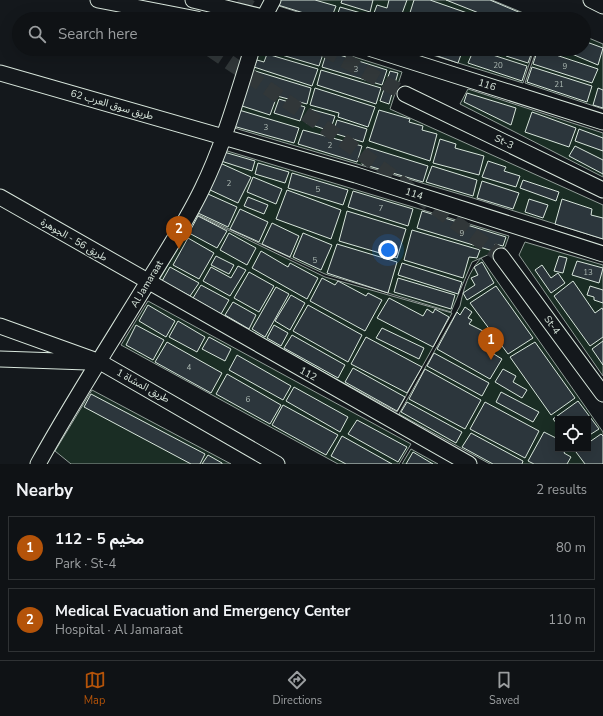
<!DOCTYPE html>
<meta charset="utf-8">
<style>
:root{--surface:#0f1215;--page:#1d2022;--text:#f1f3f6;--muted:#9b9ea0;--line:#2f3234;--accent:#b45309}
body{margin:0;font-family:"Nunito Sans","Noto Sans Arabic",sans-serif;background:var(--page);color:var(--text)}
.controls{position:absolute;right:12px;bottom:12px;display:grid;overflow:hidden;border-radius:0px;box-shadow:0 4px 16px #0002}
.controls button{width:36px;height:36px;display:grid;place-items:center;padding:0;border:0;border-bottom:1px solid var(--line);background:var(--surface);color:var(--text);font:20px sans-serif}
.you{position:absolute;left:388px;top:250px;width:14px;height:14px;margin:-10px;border:3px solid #fff;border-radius:50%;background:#1a73e8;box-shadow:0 0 0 6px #1a73e833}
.badge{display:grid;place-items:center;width:26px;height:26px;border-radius:50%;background:var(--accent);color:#fff;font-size:13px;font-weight:700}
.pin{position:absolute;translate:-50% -33px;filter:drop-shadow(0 1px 2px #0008)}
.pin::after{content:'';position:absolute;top:21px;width:14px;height:12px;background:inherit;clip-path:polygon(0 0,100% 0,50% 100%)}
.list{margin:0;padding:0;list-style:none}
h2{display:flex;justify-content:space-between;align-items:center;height:52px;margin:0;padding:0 16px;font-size:17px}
h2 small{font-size:13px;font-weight:400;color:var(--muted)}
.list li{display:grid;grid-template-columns:26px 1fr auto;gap:12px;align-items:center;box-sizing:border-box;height:64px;margin:0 8px 8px;padding:0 8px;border:1px solid var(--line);border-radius:0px}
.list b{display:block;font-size:15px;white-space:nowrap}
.list p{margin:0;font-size:13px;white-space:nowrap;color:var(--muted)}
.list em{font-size:13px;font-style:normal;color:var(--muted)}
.icon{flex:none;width:22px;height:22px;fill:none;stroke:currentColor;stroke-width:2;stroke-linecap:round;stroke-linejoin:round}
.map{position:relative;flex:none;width:603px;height:464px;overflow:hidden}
.search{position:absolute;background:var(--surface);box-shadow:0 4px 16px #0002;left:12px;right:12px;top:12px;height:44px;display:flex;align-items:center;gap:10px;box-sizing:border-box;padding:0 14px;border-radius:22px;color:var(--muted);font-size:15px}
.sheet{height:196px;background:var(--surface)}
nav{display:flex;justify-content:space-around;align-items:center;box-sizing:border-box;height:56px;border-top:1px solid var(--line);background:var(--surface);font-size:11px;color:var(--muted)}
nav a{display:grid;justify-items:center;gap:2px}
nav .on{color:var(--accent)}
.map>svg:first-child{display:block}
</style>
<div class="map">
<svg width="603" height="464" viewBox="0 0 603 464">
<rect width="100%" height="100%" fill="#14181c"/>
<path fill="#1a2d24" stroke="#939e99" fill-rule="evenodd" d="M277,0h215l46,19h-219l-46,-15z
M584,36l19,8v65l-78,-26 12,-34h47z
M265,49h64l73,23 -12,37 213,96v34l-130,-41 -242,-71 24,-71z
M413,49h121l-11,34z
M468,89l135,44v44l-143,-73z
M224,150l285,86 -4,11 -24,11 122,174v32h-113l-91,-50 61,-108c4,-19 8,-33 21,-48l-9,4 -21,50 -126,-38 -128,-60zM558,419h30v30h-30z
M197,215l128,62 127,36 -55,99 -239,-130z
M525,242l78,23v111l-84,-121z
M148,301l263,143 -12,20h-61l-217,-119z
M92,390l139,74h-160l-16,-13z
M411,449l27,15h-36z"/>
<path fill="#2c363c" stroke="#d8e6dc" d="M280,0h35l21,6 -5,13h-8l-45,-14z
M342,0h31l-3,12 -29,-9z
M389,0h18l-7,19 -26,-6 3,-8 10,3z
M414,0h16l43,15 -1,4h-64z
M446,0h44l45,19h-41z
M340,7l28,8 -1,4h-31z
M584,41l19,7 -5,17 -38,-16h24z
M276,49h41l7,2 -5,15 -44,-13z
M417,49h46l-5,14z
M474,49l53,17 -5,15 -54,-18z
M508,49h25l-5,14 -22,-7z
M538,49h13l4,1 -2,4 45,15 -6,14 -59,-19z
M327,51l60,19 -5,15 -60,-18z
M267,54l51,15 -6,17 -58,-19 3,-7 7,2z
M532,67l60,19 -5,16 -60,-20z
M252,70l59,18 -4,16 -30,-8 -7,19 -31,-10z
M321,70l60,18 -5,16 -59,-19z
M390,71l8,2 -9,31 -9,-3z
M315,88l60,19 -7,20 -30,-10 1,-4 -29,-8z
M598,88l5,2v18l-10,-3z
M467,93l49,15 -5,17 -47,-23z
M279,99l26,8 -5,14 -26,-8z
M310,109l25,7 -5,15 -24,-8z
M239,110l60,18 -5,15 -61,-17z
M379,110l31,9 -1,3 14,4 -1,4 15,4 -7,27 -61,-20z
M532,112l44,16 -7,19 -44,-15z
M337,120l30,9 -4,13 -30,-9z
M579,129l24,9v13l-28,-10z
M303,130l59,16 -5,16 -59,-18z
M440,139l16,5 -1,4 29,8 -5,19 -46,-12z
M575,146l28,14v14l-34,-18z
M367,147l61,19 -5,16 -61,-18z
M224,152l31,9 -3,10 -31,-10z
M488,161l18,6 -2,4 16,5 -4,11 -34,-10z
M220,163l31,14 -13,26 -30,-14z
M258,163l31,9 -4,11 -30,-9z
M432,166l45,14 -4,16 -47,-14z
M292,173l56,17 -5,15 -55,-17z
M253,177l29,12 -6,15 -29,-12z
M523,180l36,12 -3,9 -36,-13z
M482,181l37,12 -6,16 -36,-11z
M287,190l54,20 -10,29 -55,-20z
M353,191l60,18 -5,17 -60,-19z
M208,194l29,13 -9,20 -30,-14z
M248,197l20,8 -4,9 -20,-8z
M529,199l19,6 -5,13 -18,-6z
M562,199l30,10 -1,6 12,3v21l-48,-15z
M240,209l28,13 -9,20 -29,-13z
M347,211l59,18 -9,29 -58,-17z
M422,211l84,26 -3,9 -8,-2 -2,7 -76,-23z
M198,216l29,15 -10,17 -28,-15z
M272,223l27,13 -9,21 -28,-13z
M412,230l68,20 -3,8 -8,-1 -6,21 -59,-18z
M229,233l27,15 -9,17 -27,-15z
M303,233l29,12 -11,25 -28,-13z
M188,238l26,15 -15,26 -26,-14z
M337,244l60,18 -9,31 -61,-20z
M261,251l27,16 2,-4 28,15 -11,21 -55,-31z
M216,256l18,9 -5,9 -18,-9z
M559,256l8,2 -4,15 -9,-2z
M577,261l26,7 -4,15 -27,-8z
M482,262l12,21 -27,17 -4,-7 12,-8 -4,-7 7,-3 -4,-8z
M402,263l60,19 -4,12 -60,-19z
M542,265l9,13 7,-5 7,10 -14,10 -16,-23z
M238,266l8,4 -16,26 -27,-15 8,-14 20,11z
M170,267l29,16 -9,13 -28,-15z
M249,272l25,14 -15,26 -25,-14z
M322,278l13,7 3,-4 28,15 2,-3 14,7 -17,31 -55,-30z
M398,278l57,17 -4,14 -57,-17z
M573,281l22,32 7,-5 1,2v27l-13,9 -36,-50z
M201,285l28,15 -8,14 -28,-16z
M496,286l37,52 -25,16 -38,-51z
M590,286l13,4v13l-9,-3v-3l-7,-2z
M276,287l13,7 -24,43 -13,-8z
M291,295l14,8 -15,27 -15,-9z
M389,298l34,18 4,-7 6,4 2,-4 14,8 -16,30 -56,-29z
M233,302l23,13 -7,14 -24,-14z
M148,305l27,16 -9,16 -27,-16z
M308,305l54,30 -14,27 -55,-31z
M465,307l7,5 -4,6 4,2 -3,4 14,7 -3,6 13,9 -4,5 13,8 -12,20 -53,-30 20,-37 3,3z
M178,321l27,16 -8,15 -28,-15z
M136,325l28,15 -11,20 -27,-15z
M274,325l14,8 -7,13 -14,-8z
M382,328l42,20 -5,11 -43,-21z
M292,335l53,30 -7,13 -54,-30z
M209,337l22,12 -6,12 -23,-12z
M366,337l56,30 -15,26 -56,-29z
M603,341v24l-11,-16z
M167,342l55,31 -11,20 -56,-31z
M535,342l40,56 -24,17 -41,-58z
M434,353l55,30 -7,13 -55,-30z
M237,355l54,31 -8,14 -54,-30z
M353,368l52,29 -8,14 -52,-29z
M425,369l56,31 -16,29 -56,-30z
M503,369l13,7 -3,6 14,8 -5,8 -27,-16z
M227,374l54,31 -11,19 -54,-30z
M294,387l54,30 -8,15 -54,-31z
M501,392l38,20 -6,10 -37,-20z
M91,394l114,60 -5,10h-9l-107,-57z
M578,401l21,28 -11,7v-17h-30v6l-5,-6z
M407,402l55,30 -6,11 -55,-31z
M485,402l54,29 -14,27 -55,-29z
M283,405l55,30 -12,20 -54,-30z
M357,420l50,27 -9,15 -50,-28z
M544,432l14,7v10h8l-2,4 7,4 -4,7h-33l-6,-3z
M471,433l52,28 -1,3h-29l-31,-17z
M601,434l2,2v28h-18l-9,-12 4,-3h8v-6z
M342,436l50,28h-46l-15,-8z
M413,452l20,12h-27z
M208,455l14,8v1h-20z"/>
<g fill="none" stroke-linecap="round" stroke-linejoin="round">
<path stroke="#313739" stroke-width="15" stroke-dasharray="15 8" stroke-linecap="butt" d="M238,0l27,16
M210,49l123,84 168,123
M324,49l81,45"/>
<defs>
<path id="minor" d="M98,0l99,19
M193,0l78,19
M591,0l12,6
M263,19l10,-19
M372,49l231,73
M0,73l356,102 247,79
M405,94l198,96
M0,197l469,267
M501,256l102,138
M0,326l100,36 177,102
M0,359l87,3
M38,464c36,-65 77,-128 116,-192 17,-27 34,-54 48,-83 22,-45 35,-93 50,-140"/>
</defs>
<use href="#minor" stroke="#d8e6dc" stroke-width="17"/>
<use href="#minor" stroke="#14181c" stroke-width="15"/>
</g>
<g text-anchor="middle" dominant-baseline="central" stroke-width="3" stroke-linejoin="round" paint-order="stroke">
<g font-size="8" fill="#adbab4">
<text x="498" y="65">20</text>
<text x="565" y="66">9</text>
<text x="356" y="69">3</text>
<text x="559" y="84">21</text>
<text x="266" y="127">3</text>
<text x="330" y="145">2</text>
<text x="229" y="183">2</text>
<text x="318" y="189">5</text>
<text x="381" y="208">7</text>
<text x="462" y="233">9</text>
<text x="315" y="260">5</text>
<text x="588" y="272">13</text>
<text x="189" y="367">4</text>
<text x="248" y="399">6</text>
</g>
<g font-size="10" fill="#d8e6dc" stroke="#14181c">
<text transform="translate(487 85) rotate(18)">116</text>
<text transform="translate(112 105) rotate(16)">طريق سوق العرب 62</text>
<text transform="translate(504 142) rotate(26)">St-3</text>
<text transform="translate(414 194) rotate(18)">114</text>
<text transform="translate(74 240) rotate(30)">طريق 56 - الجوهرة</text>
<text transform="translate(147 284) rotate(-59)">Al Jamaraat</text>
<text transform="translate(552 325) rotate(54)">St-4</text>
<text transform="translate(308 374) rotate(29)">112</text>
<text transform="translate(143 386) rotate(29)">طريق المشاة 1</text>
</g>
</g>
</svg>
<div class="controls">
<button><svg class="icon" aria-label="locate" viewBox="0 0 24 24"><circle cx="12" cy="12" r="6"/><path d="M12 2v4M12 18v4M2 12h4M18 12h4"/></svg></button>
</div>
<div class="you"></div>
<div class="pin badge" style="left:491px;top:360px">1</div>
<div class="pin badge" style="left:179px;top:249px">2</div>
<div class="search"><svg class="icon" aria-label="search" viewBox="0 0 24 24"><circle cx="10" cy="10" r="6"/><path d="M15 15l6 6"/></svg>Search here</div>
</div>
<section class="sheet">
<h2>Nearby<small>2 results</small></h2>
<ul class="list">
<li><span class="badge">1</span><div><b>مخيم 5 - 112</b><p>Park · St-4</p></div><em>80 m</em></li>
<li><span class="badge">2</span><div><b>Medical Evacuation and Emergency Center</b><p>Hospital · Al Jamaraat</p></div><em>110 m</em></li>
</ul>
</section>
<nav>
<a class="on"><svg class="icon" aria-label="map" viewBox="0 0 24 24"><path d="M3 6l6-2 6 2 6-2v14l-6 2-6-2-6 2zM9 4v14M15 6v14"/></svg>Map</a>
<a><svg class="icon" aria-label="directions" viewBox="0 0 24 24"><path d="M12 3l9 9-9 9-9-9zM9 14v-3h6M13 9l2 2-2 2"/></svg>Directions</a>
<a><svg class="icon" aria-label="saved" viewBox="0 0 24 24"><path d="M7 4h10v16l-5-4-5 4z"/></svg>Saved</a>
</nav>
